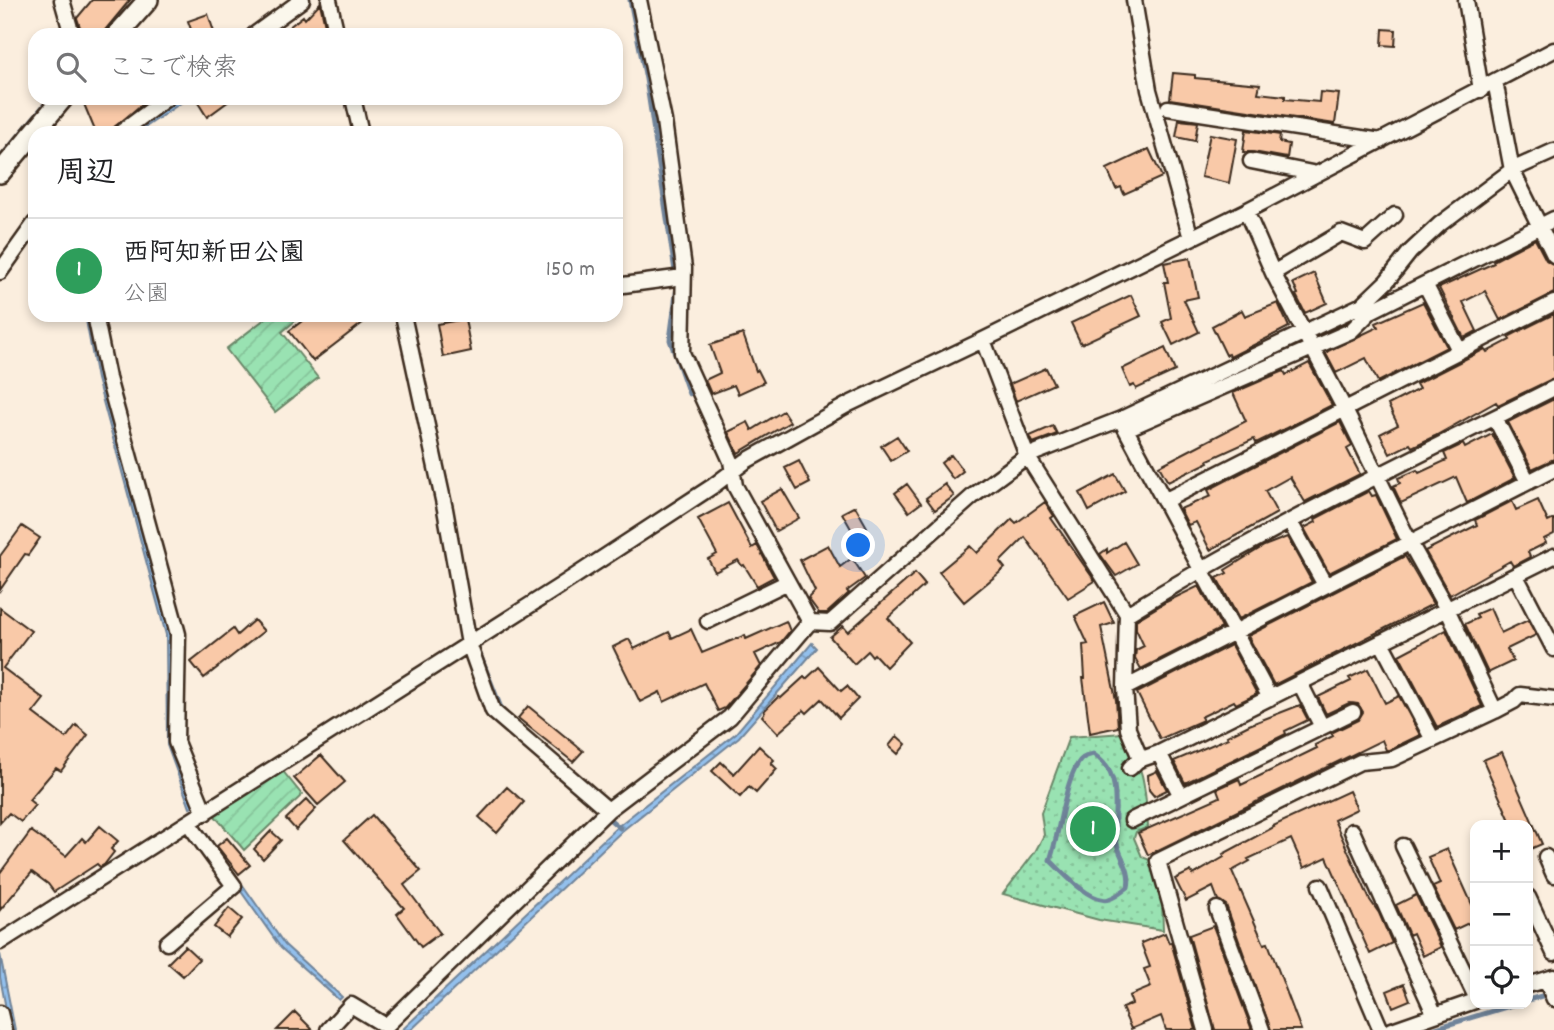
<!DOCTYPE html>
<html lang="ja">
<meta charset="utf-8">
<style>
:root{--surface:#fff;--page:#f6f6f6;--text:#202124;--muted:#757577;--line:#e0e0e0;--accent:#d93025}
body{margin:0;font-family:Dekko,"Klee One",sans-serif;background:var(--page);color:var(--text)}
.controls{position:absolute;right:21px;bottom:21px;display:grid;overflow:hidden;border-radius:14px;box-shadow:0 4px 10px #0003}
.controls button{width:63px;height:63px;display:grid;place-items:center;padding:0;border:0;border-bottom:2px solid var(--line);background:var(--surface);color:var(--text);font:35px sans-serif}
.you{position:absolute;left:859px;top:546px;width:24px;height:24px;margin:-18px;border:5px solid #fff;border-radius:50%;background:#1a73e8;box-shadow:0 0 0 10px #1a73e833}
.badge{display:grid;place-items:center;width:46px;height:46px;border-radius:50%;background:var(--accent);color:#fff;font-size:23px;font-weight:700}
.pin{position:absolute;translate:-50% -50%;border:4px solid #fff;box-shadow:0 2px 7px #0006}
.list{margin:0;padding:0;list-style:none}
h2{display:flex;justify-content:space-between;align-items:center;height:91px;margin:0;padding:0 28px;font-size:30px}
h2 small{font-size:23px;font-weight:400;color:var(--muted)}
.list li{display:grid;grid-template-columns:46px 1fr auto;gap:21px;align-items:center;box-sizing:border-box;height:105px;padding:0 28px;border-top:2px solid var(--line)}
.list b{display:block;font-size:26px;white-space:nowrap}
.list p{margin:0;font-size:23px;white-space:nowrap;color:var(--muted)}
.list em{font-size:23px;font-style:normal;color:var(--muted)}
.icon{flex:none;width:38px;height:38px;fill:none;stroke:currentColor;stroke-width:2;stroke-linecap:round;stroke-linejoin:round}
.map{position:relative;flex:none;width:1554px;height:1030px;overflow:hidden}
.search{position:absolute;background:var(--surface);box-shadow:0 4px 10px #0003;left:28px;top:28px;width:595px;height:77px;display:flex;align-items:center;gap:18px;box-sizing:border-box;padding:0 24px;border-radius:21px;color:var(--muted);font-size:26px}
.panel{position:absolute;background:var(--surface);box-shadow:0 4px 10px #0003;left:28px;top:126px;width:595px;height:196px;border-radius:21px}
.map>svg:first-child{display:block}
</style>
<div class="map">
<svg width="1554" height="1030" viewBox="0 0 1554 1030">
<defs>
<pattern id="grass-dots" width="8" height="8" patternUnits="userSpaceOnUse" patternTransform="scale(1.75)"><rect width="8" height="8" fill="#99e2b2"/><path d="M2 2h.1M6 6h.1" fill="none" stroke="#85c299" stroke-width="1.8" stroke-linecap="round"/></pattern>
<pattern id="garden-furrows" width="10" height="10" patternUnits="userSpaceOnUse" patternTransform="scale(1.75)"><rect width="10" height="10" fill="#99e2b2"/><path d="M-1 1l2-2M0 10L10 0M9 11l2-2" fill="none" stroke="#85c299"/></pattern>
<pattern id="water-ripples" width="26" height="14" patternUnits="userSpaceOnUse" patternTransform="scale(1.75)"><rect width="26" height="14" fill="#93c0ed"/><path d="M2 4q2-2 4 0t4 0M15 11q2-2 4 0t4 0" fill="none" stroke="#799cbf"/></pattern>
</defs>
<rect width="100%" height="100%" fill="#fbeede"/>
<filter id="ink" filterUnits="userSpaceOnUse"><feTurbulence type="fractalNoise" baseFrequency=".0143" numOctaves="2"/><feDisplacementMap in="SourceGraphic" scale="14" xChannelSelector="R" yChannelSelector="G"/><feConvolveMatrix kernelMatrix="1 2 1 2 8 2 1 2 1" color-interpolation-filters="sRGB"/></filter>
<g filter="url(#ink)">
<path fill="url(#grass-dots)" stroke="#6a8668" stroke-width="2" d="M1123,733c22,37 22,52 25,94l-12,5 -2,6 8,19 13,5 7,37 1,31 -64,-10 -96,-26 32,-42 9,-17 -3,-22 28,-76z"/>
<path fill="url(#garden-furrows)" stroke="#6a8668" stroke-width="2" d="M270,315h32l-20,17 36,46 -43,34 -49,-63z
M282,770l20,25 -58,55 -30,-35z"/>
<path fill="url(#water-ripples)" stroke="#70849a" stroke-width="2" d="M177,98h11l-51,35h-5z
M85,315h6l81,320v109l24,62 -6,2 -23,-63 -1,-110 -69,-256z
M446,491l32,154 25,64 -4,2 -25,-65z
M812,643l5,5 -78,89 -117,94 -211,199h-9l215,-203 119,-94z
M204,830l81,115 57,52 -3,3 -58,-52 -82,-116z
M0,954l15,76h-5l-10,-53z"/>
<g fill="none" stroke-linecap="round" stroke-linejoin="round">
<path stroke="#70849a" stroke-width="5" d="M630,0l16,79 29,192
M0,158l50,-60
M677,286l-7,54 19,54
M1093,754c33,22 18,54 23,86 3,17 16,29 12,47 -5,4 -12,10 -19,12 -17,6 -48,-28 -59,-39 9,-23 16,-90 33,-102 3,-2 7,-3 10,-4z
M607,817l13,11
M1528,1000l24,-7
M1430,1030l86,-26"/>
</g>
<path fill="#f9c9a8" stroke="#3b2a1e" stroke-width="2" d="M92,0h38l-29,35h-11l-10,-8 -3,-9z
M320,3l6,27 -6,5h-41l24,-19 2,3z
M208,14l7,21h-22l-5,-14z
M1383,29l13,1 -1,16 -13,-1z
M1173,73l22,2v3l65,6 -2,9 27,3v3l34,3 1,-10 19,2 -4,30 -165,-25z
M88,98h61l-41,35h-12l-12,-29z
M195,98h38l-26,19z
M1179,120l19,2 -3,19 -19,-4z
M1246,130l34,5 -1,7 10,2 -2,14 -34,-6h-10z
M1210,134l27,5 -8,44 -28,-6z
M1149,149l13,28 -38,17 -3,-7 -5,2 -9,-20z
M1535,239l11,21 8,5v28l-54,27 -15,-29 -22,11 14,29 -13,7 -25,-50 55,-25 -1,-2z
M1190,258l8,39 -14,3 15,32 -26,13 -11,-23 9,-4 -7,-36h4l-4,-19z
M1314,273l13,30 -22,10 -9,-18 2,-1 -5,-11z
M1131,295l10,21 -60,28 -10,-21z
M1423,302l24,45 -69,35 -12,-24 -30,15 -10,-19 2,-3 50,-24 -2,-4z
M1278,303l11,24 -59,30 -1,-3 -3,1 -14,-29 30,-16 3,6z
M1554,314v64l-56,27 -2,-3 -61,34 -23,11 -2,-3 -20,10 -10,-20 18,-9 -10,-20 31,-16 -3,-5 69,-35 2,3 23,-12 -2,-3z
M310,315h63l-60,46 -24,-30z
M465,319l6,32 -28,6 -6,-33z
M743,334l13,37 2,-1 6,12 -26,12 -4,-9 -23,9 -6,-14 15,-7 -10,-28z
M1165,348l10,23 -39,18 -2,-4 -4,2 -8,-18z
M1309,363l23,42 -76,38 -2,-4 -46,21 1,2 -41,20 -9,-16 87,-45 -13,-28 51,-22 2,4z
M1046,368l8,16 -38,17 -6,-17z
M1554,399v60l-22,10 -24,-47z
M783,411l7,11 -52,31 -10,-21 20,-10 4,8z
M1340,422l12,24 -5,3 13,25 -55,28 -15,-25 -25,14 12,22 -67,37 -14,-28 -8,3 -8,-16 31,-13 -3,-6z
M1053,426l4,8 -24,9 -3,-7z
M1492,434l23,44 -48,25 -11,-26 -55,26 -8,-17 7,-3 -2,-5 19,-8 2,3 28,-13 -3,-7 19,-9 2,4z
M897,436l10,15 -16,10 -10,-15z
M951,455l12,16 -10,8 -12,-16z
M799,461l11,22 -13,7 -12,-22z
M1115,474l10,17 -36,20 -9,-18z
M907,484l14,19 -12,9 -14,-19z
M945,484l9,12 -19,14 -9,-12z
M782,489l17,29 -23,13 -16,-30z
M1369,491l3,5 4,-1 21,44 -68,34 -25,-45 12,-6 -1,-3z
M1538,500l10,22 6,-3v15l-10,5 2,4 -18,9 2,5 -17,9 -3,-5 -60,34 -25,-44 52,-26 -2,-5 37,-19 4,9z
M1045,502l9,14 -3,2 44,63 -27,17 -43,-61 -25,25 5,6 -41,34 -25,-30 31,-26 7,7 35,-34 4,4z
M728,503l24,45 5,-3 17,32 -17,9 -13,-21 -2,1 -4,-6 -23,12 -7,-13 9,-5 -19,-35z
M855,506l12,21 -13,7 -12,-21z
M22,526l18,12 -12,17 -3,-1 -25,36v-34z
M1287,537l25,45 -73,37 -22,-41 10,-5 -2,-3 39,-24z
M1124,542l13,22 -21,12 -16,-22 7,-5v4z
M828,545l12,22 12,-9 13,20 -18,13 2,2 -22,20h-8l-11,-15 7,-7 -15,-31z
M1405,556l28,48 -159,81 -26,-49z
M915,573l10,12 -37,33 22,24 -24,25 -12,-13 -2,2 -4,-5 -14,13 -24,-27 13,-11 5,6z
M1199,586l23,42 -81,41 -6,-11 1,-8 8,-4 -8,-17v-9l30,-18z
M1104,602l10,21 -13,4 15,73 2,27 -28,6 -7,-55h2l-2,-33 5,-1 -13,-28z
M0,608l31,23 -28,37 41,31 -11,14 33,25 10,-13 12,10 -27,36 -5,-3 -27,32 6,5 -14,17 -12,-9 -9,10z
M1490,608l11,25 27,-13 8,15 -29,14 6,12 -25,12 -23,-49 13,-6 -2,-4z
M254,620l10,11 -60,47 -13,-16 42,-33 4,6z
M786,621l4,10 -9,11 -26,12 6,12 -36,42 -7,3 -14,-28 -40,19 -4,-10 -20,10 -27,-55 16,-8 5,10 35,-17 3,6 19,-9 11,24 43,-18 1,4z
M1446,630l36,76 -45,21 -38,-72z
M1231,645l26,49 -21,10 -2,-3 -33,16 2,3 -43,19 -23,-46z
M819,667l22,24 6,-5 11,13 -19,19 -17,-19 -15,14 -3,-3 -26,23 -16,-17 3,-4 -1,-1 14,-14 3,1 23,-21 2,2z
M1368,669l17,34 14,-7 21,39 -31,15h-3l-4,-10 -234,115 -10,-22 82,-36 -3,-8 22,-10 2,6 76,-37 -2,-3 18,-9 -2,-3 27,-13 5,-8 -5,-8 -9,-1 -23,11 -8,-17 33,-16 -2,-3z
M1300,705l8,15 -23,11 1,3 -101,49 -11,-22 54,-23 -1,-2 22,-11z
M528,706l55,45 -10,11 -55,-44z
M897,736l9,8 -8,10 -9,-8z
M759,746l15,14 -3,3 6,6 -21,24 -7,-6 -9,10 -28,-26 9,-9 13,12z
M1502,752l40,92 -14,6v-25h-16l-29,-65z
M321,755l24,27 -27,23 -24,-27z
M1157,771l10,19 -13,6 -5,-6 -1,-15z
M507,787l17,15 -27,31 -18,-16z
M1349,791l8,18 -23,11 36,80 9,13 13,30 -22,11 -43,-97 -23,11 -13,-29 -43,20 2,2 -18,10 32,73 4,-1 33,87h-30l-45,-125 -8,-5 -5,-13 -27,14 -11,-22 16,-8 2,4 31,-18 -1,-3 51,-27 -1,-1z
M307,799l9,10 -20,21 -10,-11z
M372,815l49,56 -17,14 36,48 -19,14 -24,-33 7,-6 -60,-68z
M100,826l18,15 -7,8 3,3 -10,13 -4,2 -3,-3 -43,28 -6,-8 -16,-12 -32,38v-37l31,-42 35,25 16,-18 4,4z
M271,831l10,9 -18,19 -9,-10z
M227,838l23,27 -11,9 -22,-28z
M1447,849l28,62v9l-21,10 -21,-43 7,-3 -12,-27z
M1416,895l25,52 -18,9 -10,-23 -4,2 -13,-30z
M229,908l13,11 -15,18 -13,-10z
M1213,926l39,104h-37l-26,-95z
M1165,933l4,10 2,-1 25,88h-30l-5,-14 -30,13 -9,-21 10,-4 -3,-8 22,-9 -7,-18 6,-2 -9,-24z
M185,946l14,13 -16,17 -15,-13z
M1404,984l6,16 -17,7 -6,-16z
M295,1012l18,18h-36z"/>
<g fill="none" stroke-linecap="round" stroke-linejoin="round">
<defs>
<path id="street" d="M62,0l10,35
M329,0l8,35
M639,0l25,121 20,147 -2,85 49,108 4,25 75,136
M1134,0l15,90 42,148
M1466,0l15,90
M254,35l48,-35
M1495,81l17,89 42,85
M353,98l8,35
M1168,108l213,33
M120,133l47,-35
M1251,161l66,13
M1246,211l27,62 71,135 66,135 38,68 47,100
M0,272l35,-49
M1273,273l68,-40 24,9 30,-27
M1425,284l34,66
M616,286l67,-9
M95,315l13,63 70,256 -2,108 29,71
M403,315l42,194 24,135 24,67 115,99 122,-93 80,-95 20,1 143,-127 54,-40 94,-37 241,-114 25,-24 23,-29 30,-28 72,-54 42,-19
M983,340l44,116 100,158 -2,74 3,41 12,29 -10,10
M1495,418l33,64
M1122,422l148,276
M1126,429l225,-98 20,-20 183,-92
M1164,501l390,-198
M1290,522l35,63
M1516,576l38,73
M1127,614c137,-85 283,-154 427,-226
M708,621l80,-39
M1381,642l52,98
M1300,683l22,44
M1125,688l429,-219
M1159,753l22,43
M1139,760l20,-7 395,-197
M1132,820l221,-108
M1352,831l82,182
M1403,846l72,149
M1546,857l8,18
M1320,886l61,144
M1528,897l26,56
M1217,909l45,121
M0,942l560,-356 153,-100 33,-25 103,-57 134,-64 263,-129 308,-161
M167,943l67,-57 -45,-62
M1546,980l8,19
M1528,985l26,-8
M0,1013l4,17
M328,1030l23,-25 35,21 222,-216
M1206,1030l-48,-169 202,-99 32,-3 103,-48 19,-10 6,-6 34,4
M1392,1030l83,-29"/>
<path id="secondary" d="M117,35l31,-35
M0,173l63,-75"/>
</defs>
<use href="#street" stroke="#3b2a1e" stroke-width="19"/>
<use href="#secondary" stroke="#3b2a1e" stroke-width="24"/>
<use href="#street" stroke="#fbf7ec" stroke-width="14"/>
<use href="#secondary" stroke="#fbf7ec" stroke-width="19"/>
</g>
</g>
</svg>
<div class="controls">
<button>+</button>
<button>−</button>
<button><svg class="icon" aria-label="locate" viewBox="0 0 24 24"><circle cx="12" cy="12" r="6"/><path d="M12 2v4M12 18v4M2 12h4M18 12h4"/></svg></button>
</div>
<div class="you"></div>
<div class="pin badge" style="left:1093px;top:829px;background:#2e9e5b">1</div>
<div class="search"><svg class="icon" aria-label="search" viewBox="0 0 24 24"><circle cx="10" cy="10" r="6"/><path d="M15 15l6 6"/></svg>ここで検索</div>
<section class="panel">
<h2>周辺<small></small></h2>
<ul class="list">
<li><span class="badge" style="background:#2e9e5b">1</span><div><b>西阿知新田公園</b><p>公園</p></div><em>150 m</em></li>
</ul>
</section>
</div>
